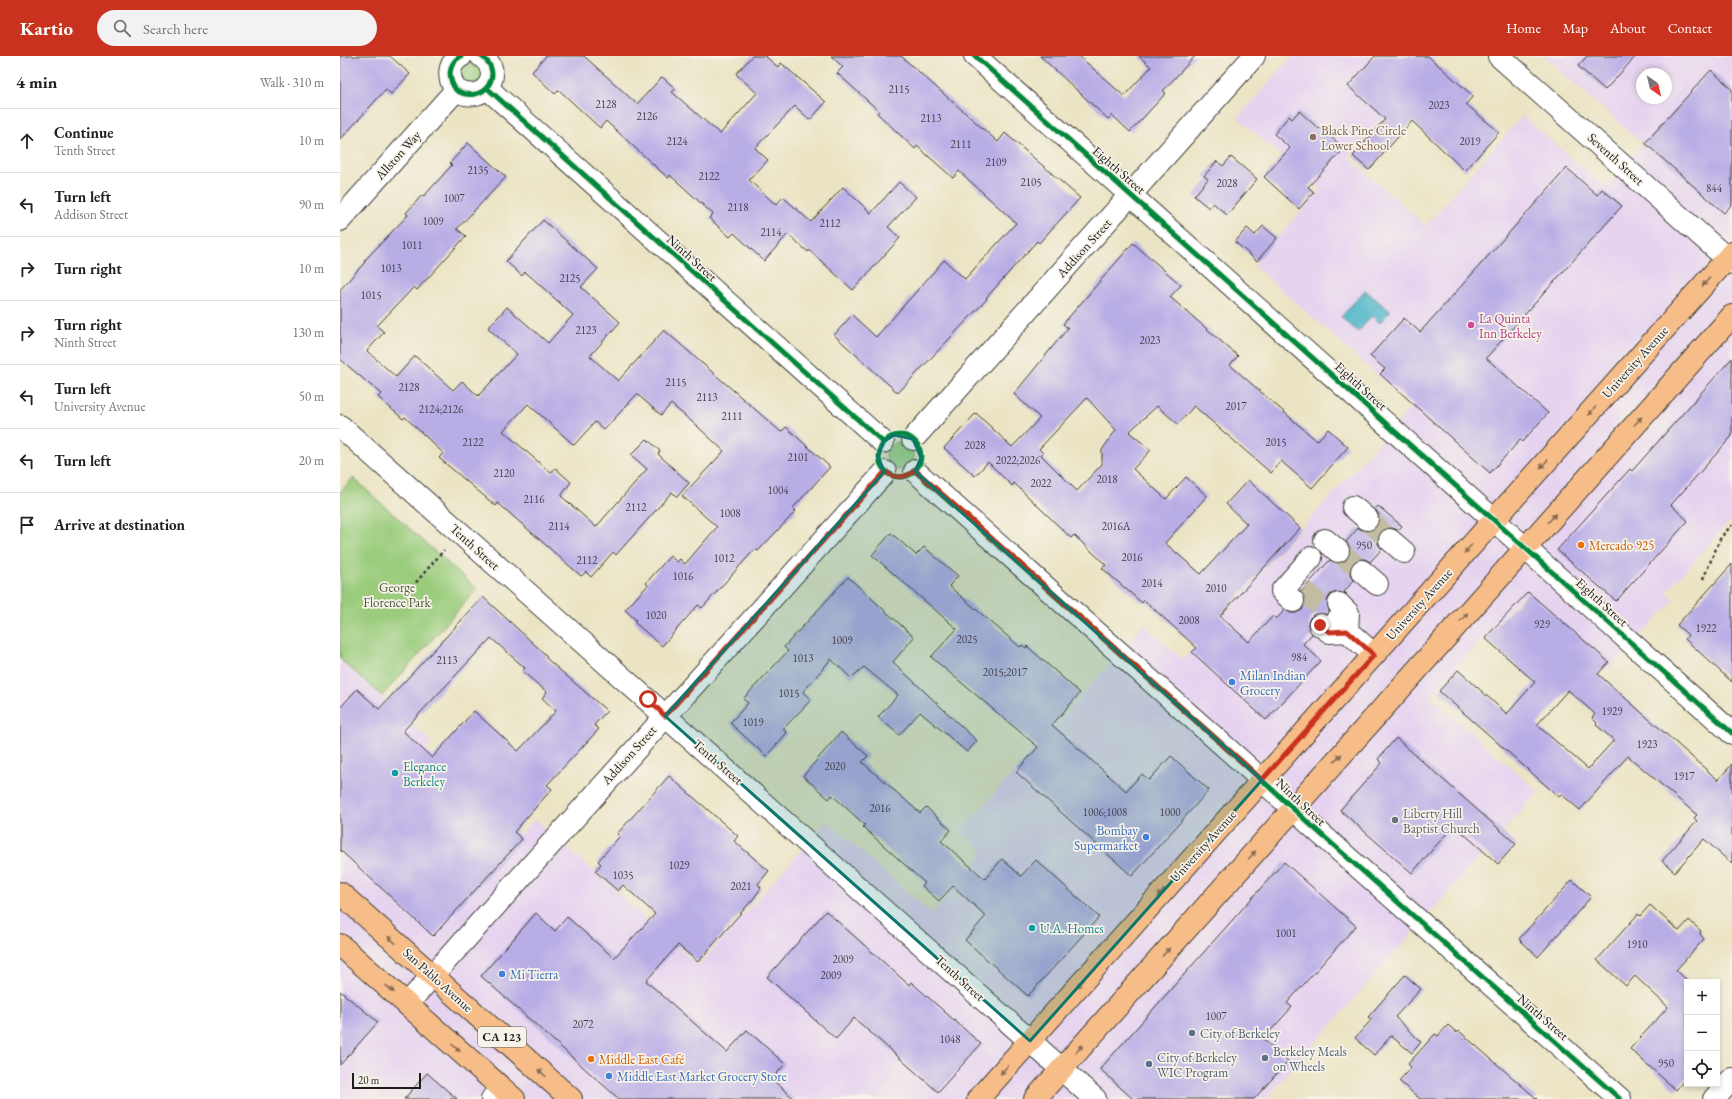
<!DOCTYPE html>
<meta charset="utf-8">
<style>
:root{--surface:#fff;--page:#f2f2f2;--text:#202124;--muted:#757577;--line:#e0e0e0;--accent:#c8321e}
body{margin:0;font-family:"EB Garamond",serif;background:var(--page);color:var(--text)}
.controls{position:absolute;right:12px;bottom:12px;display:grid;overflow:hidden;border-radius:0px;box-shadow:0 2px 6px #0003}
.controls button{width:36px;height:36px;display:grid;place-items:center;padding:0;border:0;border-bottom:1px solid var(--line);background:var(--surface);color:var(--text);font:20px sans-serif}
.compass{position:absolute;left:1296px;top:12px;width:36px;height:36px;border-radius:50%;background:var(--surface);box-shadow:0 2px 6px #0003;rotate:146deg}
.scale{position:absolute;left:12px;bottom:10px;width:69px;box-sizing:border-box;padding-left:4px;border:2px solid #1c1c1c;border-top:0;font-size:11px;line-height:14px;white-space:nowrap;color:#1c1c1c;-webkit-text-stroke:3px #f7f3e8;paint-order:stroke}
.stop{position:absolute;width:12px;height:12px;margin:-9px;border:3px solid #c8321e;border-radius:50%;background:#fff}
.stop.end{background:#c8321e;border-color:#fff;box-shadow:0 1px 4px #0008}
.list{margin:0;padding:0;list-style:none}
h2{display:flex;justify-content:space-between;align-items:center;height:52px;margin:0;padding:0 16px;font-size:17px}
h2 small{font-size:13px;font-weight:400;color:var(--muted)}
.list li{display:grid;grid-template-columns:26px 1fr auto;gap:12px;align-items:center;box-sizing:border-box;height:64px;padding:0 16px;border-top:1px solid var(--line)}
.list b{display:block;font-size:15px;white-space:nowrap}
.list p{margin:0;font-size:13px;white-space:nowrap;color:var(--muted)}
.list em{font-size:13px;font-style:normal;color:var(--muted)}
.icon{flex:none;width:22px;height:22px;fill:none;stroke:currentColor;stroke-width:2;stroke-linecap:round;stroke-linejoin:round}
.map{position:relative;flex:none;width:1392px;height:1043px;overflow:hidden}
header{display:flex;align-items:center;gap:24px;box-sizing:border-box;height:56px;padding:0 20px;background:var(--accent);color:#fff}
header strong{font-size:19px}
nav{display:flex;gap:22px;margin-inline-start:auto;font-size:14px}
.search{width:280px;height:36px;background:var(--page);display:flex;align-items:center;gap:10px;box-sizing:border-box;padding:0 14px;border-radius:22px;color:var(--muted);font-size:15px}
main{display:flex}
aside{flex:1;background:var(--surface)}
.map>svg:first-child{display:block}
</style>
<header>
<strong>Kartio</strong>
<div class="search"><svg class="icon" aria-label="search" viewBox="0 0 24 24"><circle cx="10" cy="10" r="6"/><path d="M15 15l6 6"/></svg>Search here</div>
<nav><a>Home</a><a>Map</a><a>About</a><a>Contact</a></nav>
</header>
<main>
<aside>
<h2>4 min<small>Walk · 310 m</small></h2>
<ul class="list">
<li><svg class="icon" aria-label="ahead" viewBox="0 0 24 24"><path d="M12 20V5M6 11l6-6 6 6"/></svg><div><b>Continue</b><p>Tenth Street</p></div><em>10 m</em></li>
<li><svg class="icon" aria-label="left" viewBox="0 0 24 24"><path d="M17 20v-9H6M10 6l-5 5 5 5"/></svg><div><b>Turn left</b><p>Addison Street</p></div><em>90 m</em></li>
<li><svg class="icon" aria-label="right" viewBox="0 0 24 24"><path d="M7 20v-9h11M14 6l5 5-5 5"/></svg><div><b>Turn right</b></div><em>10 m</em></li>
<li><svg class="icon" aria-label="right" viewBox="0 0 24 24"><path d="M7 20v-9h11M14 6l5 5-5 5"/></svg><div><b>Turn right</b><p>Ninth Street</p></div><em>130 m</em></li>
<li><svg class="icon" aria-label="left" viewBox="0 0 24 24"><path d="M17 20v-9H6M10 6l-5 5 5 5"/></svg><div><b>Turn left</b><p>University Avenue</p></div><em>50 m</em></li>
<li><svg class="icon" aria-label="left" viewBox="0 0 24 24"><path d="M17 20v-9H6M10 6l-5 5 5 5"/></svg><div><b>Turn left</b></div><em>20 m</em></li>
<li><svg class="icon" aria-label="arrive" viewBox="0 0 24 24"><path d="M6 21V4h12l-3 4 3 4H6"/></svg><div><b>Arrive at destination</b></div></li>
</ul>
</aside>
<div class="map">
<svg width="1392" height="1043" viewBox="0 0 1392 1043">
<rect width="100%" height="100%" fill="#f7f3e8"/>
<filter id="ink" filterUnits="userSpaceOnUse"><feTurbulence type="fractalNoise" baseFrequency=".025" numOctaves="2"/><feDisplacementMap in="SourceGraphic" scale="8" xChannelSelector="R" yChannelSelector="G"/><feConvolveMatrix kernelMatrix="1 2 1 2 8 2 1 2 1" color-interpolation-filters="sRGB"/></filter>
<filter id="wash" filterUnits="userSpaceOnUse"><feTurbulence type="fractalNoise" baseFrequency=".012" numOctaves="4" result="noise"/><feDisplacementMap in="SourceGraphic" scale="16" xChannelSelector="R" yChannelSelector="G"/><feGaussianBlur stdDeviation="0.9" result="paint"/><feColorMatrix in="noise" values="0 0 0 0 0 0 0 0 0 0 0 0 0 0 0 0 0 1.4 0 .05"/><feComposite in="paint" operator="in"/></filter>
<g filter="url(#wash)">
<rect width="100%" height="100%" fill="#ebe4c4"/>
<path fill="#e6d3f0" fill-rule="evenodd" d="M952,0h145l-89,101 78,69 96,-110 83,71 38,-43 -99,-88h188v463l-66,73 8,8 -65,69 -85,-75 -94,102 108,96 -273,307h-925v-440l92,84 -6,7 94,85 15,-16 163,147 129,-145 105,93 52,-61 -23,-22 134,-150 48,-57 40,36 229,-254 -158,-141 66,-76 -82,-71zM1302,18h24v24h-24z"/>
<path fill="#9acc7c" stroke="#5b744c" d="M129,4l9,2 7,17 -21,9 -7,-18z
M546 400a14 14 0 1 1 28 0a14 14 0 1 1-28 0Z
M13,422l124,111 -95,107 -42,-37v-167z"/>
<path fill="#49b3c8" stroke="#326872" d="M1025,234l25,21 -10,12 -8,-7 -14,16 -17,-15z"/>
<g id="blocks">
<path fill="#b9ade6" fill-rule="evenodd" d="M0,0h50l20,18 -19,20 -5,-5 -46,51z
M206,0h38l53,48 25,-27 14,12 -4,3 48,42 37,-41 -21,-19 16,-18h13l13,11 3,-4 45,39 -16,18 -15,-14 -40,42 13,12 -19,20 27,25 7,-8 28,25 32,-35 28,26 28,-31 17,15 -28,30 12,11 -47,52 -44,-40 -1,2 -20,-18 -24,27 -30,-28 -4,4 -21,-19 4,-4 -43,-39 -2,3 -62,-57 -6,7 -41,-38 -4,4 -23,-22z
M491,0h70l97,86 7,-9 75,65 -41,45 -2,-2 -51,57 1,1 -89,94 -64,-58 18,-20 24,22 68,-77 21,19 51,-56 -57,-52 -6,7 -36,-32 -2,3 -38,-36 2,-2 -42,-38 6,-6z
M700,0h39l45,40 27,-29 -12,-11h56l-32,35 3,2 -36,39 -18,-17 -4,4z
M1035,0h53l45,40 -7,8 33,28 -34,39 -53,-50 -43,49 -16,-14 32,-37 -37,-33z
M1247,0h49l-31,34 -27,-24z
M1371,14l21,19v115l-8,9 -79,-70z
M959,55l20,18 2,-2 23,22 -36,38 6,5 -15,17 -35,-32 26,-29 -16,-14 15,-18 3,3z
M128,87l38,34 -49,52 9,7 -49,54 -3,-3 -37,39 7,6 -17,19 29,26 19,-21 38,34 9,-9 16,15 39,-42 -29,-26 19,-21 41,36 25,-28 -43,-39 -5,-4 -3,4 -16,-15 37,-41 55,49 -17,18 39,35 -30,34 28,25 46,-51 117,102 5,-5 44,40 -37,41 3,3 -38,40 -3,-2 -53,59 -4,-3 -36,41 -28,-24 2,-2 -11,-10 23,-25 -2,-2 24,-27 7,6 3,-3 5,5 32,-37 -35,-31 42,-45 -27,-25 -26,-22 -10,11 -24,-21 -33,36 -9,-8 -21,23 -46,-41 -25,27 48,42 4,-5 16,14 -10,14 35,31 51,-58 -16,-14 16,-16 13,12 -2,3 31,29 -12,14 -5,-5 -56,63 -3,-3 -22,25 -5,-5 -5,4 -83,-73 -2,3 -57,-48 4,-5 -38,-36 -2,2 -25,-22 3,-3 -41,-35v-69l25,-28 -1,-1 44,-46 -2,-2 16,-18 2,1 28,-31 -2,-2z
M891,101l26,22 -30,36 -14,-12 -4,5 -15,-12 14,-17 -4,-3 13,-15 6,5z
M1227,112l30,27 5,-6 20,17 -136,152 62,55 -26,29 -2,-2 -30,33 -110,-99 5,-5 -15,-13 34,-38 16,14z
M923,170l14,12 -20,23 -22,-19 12,-14 8,7z
M793,187l48,42 -11,12 68,59 -8,9 87,76 11,-12 20,18 -36,41 -31,-27 -10,12 -77,-67 -16,18 -21,-18 -28,26 22,18 -18,19 33,30 20,-22 21,19 -42,47 36,31 46,-50 -21,-20 22,-24 52,48 -80,88 29,26 24,-26 3,3 9,-9 6,3h5l6,-3 3,-7v-6l-4,-5 29,-32 6,3h6l5,-4 3,-6v-6l-4,-5 12,-14 7,3h7l5,-4 2,-6v-6l-4,-6 3,-3 24,20 -4,4 -6,-2h-6l-5,4 -3,6v6l4,5 -12,13 -5,-3h-7l-6,4 -2,6v6l4,5 -10,12 3,2 -11,-2 -6,3 -3,6 2,10 -3,3h-11l-5,4 -2,6 4,10 -9,10 18,17 -55,59 -74,-68 5,-4 -53,-48 -2,3 -40,-35 4,-3 -32,-30 -3,3 -57,-55 -2,3 -24,-24 -13,14 -31,-28 32,-35 36,34 28,-29 -26,-24 54,-66 -5,-4zM747,342l29,32 -14,20v14l-25,27 -36,-36 2,-2 -4,-4z
M1392,302v78l-61,69 17,16 -72,80 -59,-51 73,-81 2,2z
M551,477l25,22 8,-8 34,29 -9,10 71,61 2,-2 4,3 1,-2 53,47 -28,32 74,66 16,-17 7,6 22,-24 38,34 -77,86 -116,-104 22,-25 -107,-90 26,-28 -85,-74z
M1392,508v118l-47,-43 3,-4 -11,-10z
M508,521l66,60 -21,25 84,79 -10,11 -47,-40 -21,23 -21,-18 20,-22 -34,-28 -13,11 -20,-19 -28,33 8,8 -28,29 4,4 -21,23 -36,-33 18,-20 -5,-4 45,-48 -4,-4z
M1188,536l81,70 -11,12 120,106 14,-16v100l-28,-25 -29,33 -13,-11 35,-40 -3,-3 3,-3 -69,-59 -48,54 -19,-16 -2,3 -120,-106 19,-21 49,44 28,-32 -50,-44zM1228,634l27,24 -3,4 5,5 -1,2 18,15 -26,29 -51,-44z
M143,541l64,59 -1,2 61,53 -13,14 5,4 -52,56 5,4 -38,43 8,7 -89,97 -93,-86v-142l17,-19 22,20zM151,582l34,30 -3,3 25,21 -5,6 14,13 -38,40 -44,-40 -42,47 -29,-27z
M501,676l27,24 -6,6 58,51 6,-6 25,23 -10,11 44,38 17,-20 19,17 15,-16 63,57 -71,79 -63,-56 21,-24 -33,-30 -14,15 -17,-15 3,-3 -62,-56 2,-2 -33,-30 -3,4 -26,-23z
M1056,682l120,106 -18,20 -44,-39 -42,48 -72,-63 42,-47 -4,-4z
M329,720l69,60 -4,5 35,30 -11,13 3,4 -8,11 -55,63 -20,-17 -32,36 81,71 20,-22 38,34 -13,15 22,20h-175l-138,-123 55,-63 19,18 12,-14 47,41 41,-44 -32,-29 -5,6 -23,-20 6,-7 -3,-3 22,-25 -3,-2z
M944,806l72,64 -69,77 5,4 -29,32 25,22 -34,38h-121l-33,-30z
M1232,824l19,17 -53,60 -19,-18z
M1310,849l29,26 10,-11 12,11 -1,3 4,5 -28,31 13,12h-4l2,2v93l-11,13 -46,-41 38,-42 -33,-31 -9,10 -29,-26 41,-46 2,2z
M486,855l83,74 2,-3 70,62 -43,48 -84,-74 -18,21 -69,-62z
M1065,919l16,14 -26,28 26,25 -9,11 -21,-17 -17,19 -19,-17 17,-19 -4,-2z
M0,935l38,31 -38,43z
M1108,969l9,8 2,-2 78,68h-117l-21,-18 12,-14 -3,-3 27,-30 3,2z
M87,1017l30,26h-53z"/>
</g>
</g>
<g filter="url(#ink)">
<use href="#blocks" fill-opacity="0" stroke="#3b3a35" stroke-width="1"/>
<g fill="none" stroke-linecap="round" stroke-linejoin="round">
<path stroke="#c2bca2" stroke-width="22" stroke-dasharray="22 11" stroke-linecap="butt" d="M1027,463l23,21
M998,495l24,20
M963,534l27,25"/>
<defs>
<path id="minor" d="M121,0c-14,8 -13,23 -5,34 28,17 50,-18 25,-34
M635,0l757,677
M1159,0l233,207
M147,32l396,354
M0,164l116,-130
M0,370c251,225 503,449 755,673
M573,383l341,-383
M575,415l326,290 72,66 307,272
M1013,451l14,12
M985,484l13,11
M1050,484l14,12
M1022,515l15,13
M953,545l-11,-10 29,-33
M996,565l38,34
M980,569l10,7 17,-1 1,-18 -9,-9
M67,948l478,-532
M152,1043l9,-11
M1374,1043l18,-20"/>
<path id="major" d="M0,837l231,206
M0,889l174,154
M638,1043l754,-846
M695,1043l697,-783"/>
</defs>
<use href="#minor" stroke="#3b3a35" stroke-width="24"/>
<use href="#major" stroke="#3b3a35" stroke-width="24"/>
<path stroke="#3b3a35" stroke-width="2.5" stroke-dasharray="3 3" stroke-linecap="butt" d="M1363,523l18,-42 11,-12
M72,531l32,-37"/>
<use href="#minor" stroke="#fff" stroke-width="22"/>
<use href="#major" stroke="#f7bd88" stroke-width="22"/>
<defs>
<path id="cycleway" d="M121,0c-14,8 -13,23 -5,34 28,17 50,-18 25,-34
M635,0l757,677
M147,32l396,354
M539 400a21 21 0 1 1 42 0a21 21 0 1 1-42 0Z
M575,415l326,290 72,66 307,272"/>
</defs>
<use href="#cycleway" stroke="#f7f3e8" stroke-width="8"/>
<use href="#cycleway" stroke="#00873e" stroke-width="5"/>
</g>
<defs><path id="oneway-solid" d="M-6-.8H1V-3.2L6.5 0L1 3.2V.8H-6Z"/></defs>
<g fill="#8a6c52">
<use href="#oneway-solid" transform="translate(1366 226) rotate(132)"/>
<use href="#oneway-solid" transform="translate(1252 355) rotate(132)"/>
<use href="#oneway-solid" transform="translate(1298 365) rotate(-48)"/>
<use href="#oneway-solid" transform="translate(1204 408) rotate(132)"/>
<use href="#oneway-solid" transform="translate(1212 462) rotate(-48)"/>
<use href="#oneway-solid" transform="translate(1128 493) rotate(131)"/>
<use href="#oneway-solid" transform="translate(1124 561) rotate(-48)"/>
<use href="#oneway-solid" transform="translate(998 702) rotate(-48)"/>
<use href="#oneway-solid" transform="translate(912 799) rotate(-48)"/>
<use href="#oneway-solid" transform="translate(821 837) rotate(132)"/>
<use href="#oneway-solid" transform="translate(52 884) rotate(-138)"/>
<use href="#oneway-solid" transform="translate(826 896) rotate(-48)"/>
<use href="#oneway-solid" transform="translate(741 927) rotate(132)"/>
<use href="#oneway-solid" transform="translate(50 933) rotate(42)"/>
<use href="#oneway-solid" transform="translate(116 992) rotate(42)"/>
<use href="#oneway-solid" transform="translate(739 993) rotate(-48)"/>
<use href="#oneway-solid" transform="translate(664 1014) rotate(131)"/>
<use href="#oneway-solid" transform="translate(202 1017) rotate(-138)"/>
</g>
</g>
<g fill="none" stroke-linecap="round" stroke-linejoin="round" filter="url(#ink)">
<path stroke="#c8321e" stroke-width="5" d="M308,643l17,17 220,-244c11,7 20,7 30,-2l347,310 112,-125 -27,-24 -17,1 -10,-7"/>
</g>
<path fill="#0f766e" fill-opacity="0.2" stroke="#0f766e" stroke-width="3" stroke-linejoin="round" d="M554,379l19,4 8,19 -6,13 347,309 -232,261 -365,-325 219,-244 -6,-15 5,-15z"/>
<circle fill="#8d6e63" stroke="#f7f3e8" stroke-width="1.5" cx="973" cy="81" r="4"/>
<circle fill="#d1479c" stroke="#f7f3e8" stroke-width="1.5" cx="1131" cy="269" r="4"/>
<g fill="#e8710a" stroke="#f7f3e8" stroke-width="1.5">
<circle cx="1241" cy="489" r="4"/>
<circle cx="251" cy="1003" r="4"/>
</g>
<g fill="#3f7fe0" stroke="#f7f3e8" stroke-width="1.5">
<circle cx="892" cy="626" r="4"/>
<circle cx="806" cy="781" r="4"/>
<circle cx="162" cy="918" r="4"/>
<circle cx="269" cy="1020" r="4"/>
</g>
<g fill="#0f9aa8" stroke="#f7f3e8" stroke-width="1.5">
<circle cx="55" cy="717" r="4"/>
<circle cx="692" cy="872" r="4"/>
</g>
<circle fill="#6b7280" stroke="#f7f3e8" stroke-width="1.5" cx="1055" cy="764" r="4"/>
<g fill="#5c6f8a" stroke="#f7f3e8" stroke-width="1.5">
<circle cx="852" cy="977" r="4"/>
<circle cx="925" cy="1002" r="4"/>
<circle cx="809" cy="1008" r="4"/>
</g>
<g text-anchor="middle" dominant-baseline="central" stroke-width="3.5" stroke-linejoin="round" paint-order="stroke">
<g font-size="11" fill="#43404e">
<text x="559" y="33">2115</text>
<text x="266" y="48">2128</text>
<text x="1099" y="49">2023</text>
<text x="307" y="60">2126</text>
<text x="591" y="62">2113</text>
<text x="337" y="85">2124</text>
<text x="1130" y="85">2019</text>
<text x="621" y="88">2111</text>
<text x="656" y="106">2109</text>
<text x="138" y="114">2135</text>
<text x="369" y="120">2122</text>
<text x="691" y="126">2105</text>
<text x="887" y="127">2028</text>
<text x="1374" y="132">844</text>
<text x="114" y="142">1007</text>
<text x="398" y="151">2118</text>
<text x="93" y="165">1009</text>
<text x="490" y="167">2112</text>
<text x="431" y="176">2114</text>
<text x="72" y="189">1011</text>
<text x="51" y="212">1013</text>
<text x="230" y="222">2125</text>
<text x="31" y="239">1015</text>
<text x="246" y="274">2123</text>
<text x="810" y="284">2023</text>
<text x="336" y="326">2115</text>
<text x="69" y="331">2128</text>
<text x="367" y="341">2113</text>
<text x="896" y="350">2017</text>
<text x="101" y="353">2124;2126</text>
<text x="392" y="360">2111</text>
<text x="133" y="386">2122</text>
<text x="936" y="386">2015</text>
<text x="635" y="389">2028</text>
<text x="458" y="401">2101</text>
<text x="678" y="404">2022;2026</text>
<text x="164" y="417">2120</text>
<text x="767" y="423">2018</text>
<text x="701" y="427">2022</text>
<text x="438" y="434">1004</text>
<text x="194" y="443">2116</text>
<text x="296" y="451">2112</text>
<text x="390" y="457">1008</text>
<text x="219" y="470">2114</text>
<text x="776" y="470">2016A</text>
<text x="1024" y="489">950</text>
<text x="792" y="501">2016</text>
<text x="384" y="502">1012</text>
<text x="247" y="504">2112</text>
<text x="343" y="520">1016</text>
<text x="812" y="527">2014</text>
<text x="876" y="532">2010</text>
<text x="316" y="559">1020</text>
<text x="849" y="564">2008</text>
<text x="1202" y="568">929</text>
<text x="1366" y="572">1922</text>
<text x="627" y="583">2025</text>
<text x="502" y="584">1009</text>
<text x="959" y="601">984</text>
<text x="463" y="602">1013</text>
<text x="107" y="604">2113</text>
<text x="665" y="616">2015;2017</text>
<text x="449" y="637">1015</text>
<text x="1272" y="655">1929</text>
<text x="413" y="666">1019</text>
<text x="1307" y="688">1923</text>
<text x="495" y="710">2020</text>
<text x="1344" y="720">1917</text>
<text x="540" y="752">2016</text>
<text x="765" y="756">1006;1008</text>
<text x="830" y="756">1000</text>
<text x="339" y="809">1029</text>
<text x="283" y="819">1035</text>
<text x="401" y="830">2021</text>
<text x="946" y="877">1001</text>
<text x="1297" y="888">1910</text>
<text x="503" y="903">2009</text>
<text x="491" y="919">2009</text>
<text x="876" y="960">1007</text>
<text x="243" y="968">2072</text>
<text x="610" y="983">1048</text>
<text x="1326" y="1007">950</text>
</g>
<rect fill="#f7f3e8" stroke="#5e5c59" stroke-width="1" x="138" y="971" width="48" height="20" rx="3"/>
<g font-size="12" font-weight="bold" fill="#1c1c1c">
<text x="162" y="981">CA 123</text>
</g>
<g font-size="13" fill="#785e54" stroke="#f7f3e8" text-anchor="start">
<text x="981" y="74">Black Pine Circle<tspan x="981" dy="15">Lower School</tspan></text>
</g>
<g font-size="13" fill="#1c1c1c" stroke="#f7f3e8">
<text transform="translate(58 99) rotate(-48)">Allston Way</text>
<text transform="translate(1276 103) rotate(42)">Seventh Street</text>
<text transform="translate(779 114) rotate(41)">Eighth Street</text>
<text transform="translate(744 192) rotate(-48)">Addison Street</text>
<text transform="translate(352 202) rotate(42)">Ninth Street</text>
<text transform="translate(1295 306) rotate(-48)">University Avenue</text>
<text transform="translate(1021 330) rotate(42)">Eighth Street</text>
<text transform="translate(135 491) rotate(42)">Tenth Street</text>
<text transform="translate(1262 546) rotate(42)">Eighth Street</text>
<text transform="translate(1079 548) rotate(-48)">University Avenue</text>
<text transform="translate(289 699) rotate(-48)">Addison Street</text>
<text transform="translate(378 706) rotate(41)">Tenth Street</text>
<text transform="translate(961 746) rotate(43)">Ninth Street</text>
<text transform="translate(863 790) rotate(-48)">University Avenue</text>
<text transform="translate(620 922) rotate(42)">Tenth Street</text>
<text transform="translate(98 924) rotate(42)">San Pablo Avenue</text>
<text transform="translate(1203 961) rotate(41)">Ninth Street</text>
</g>
<g font-size="13" fill="#b23c85" stroke="#f7f3e8" text-anchor="start">
<text x="1139" y="262">La Quinta<tspan x="1139" dy="15">Inn Berkeley</tspan></text>
</g>
<g font-size="13" fill="#c56008" stroke="#f7f3e8" text-anchor="start">
<text x="1249" y="489">Mercado 925</text>
<text x="259" y="1003">Middle East Café</text>
</g>
<g font-size="13" fill="#485a3e" stroke="#f7f3e8">
<text x="57" y="531">George<tspan x="57" dy="15">Florence Park</tspan></text>
</g>
<g font-size="13" fill="#366cbe" stroke="#f7f3e8" text-anchor="start">
<text x="900" y="619">Milan Indian<tspan x="900" dy="15">Grocery</tspan></text>
<text x="798" y="774" text-anchor="end">Bombay<tspan x="798" dy="15">Supermarket</tspan></text>
<text x="170" y="918">Mi Tierra</text>
<text x="277" y="1020">Middle East Market Grocery Store</text>
</g>
<g font-size="13" fill="#0d838f" stroke="#f7f3e8" text-anchor="start">
<text x="63" y="710">Elegance<tspan x="63" dy="15">Berkeley</tspan></text>
<text x="700" y="872">U.A. Homes</text>
</g>
<g font-size="13" fill="#5b616d" stroke="#f7f3e8" text-anchor="start">
<text x="1063" y="757">Liberty Hill<tspan x="1063" dy="15">Baptist Church</tspan></text>
</g>
<g font-size="13" fill="#4e5e75" stroke="#f7f3e8" text-anchor="start">
<text x="860" y="977">City of Berkeley</text>
<text x="933" y="995">Berkeley Meals<tspan x="933" dy="15">on Wheels</tspan></text>
<text x="817" y="1001">City of Berkeley<tspan x="817" dy="15">WIC Program</tspan></text>
</g>
</g>
</svg>
<div class="controls">
<button>+</button>
<button>−</button>
<button><svg class="icon" aria-label="locate" viewBox="0 0 24 24"><circle cx="12" cy="12" r="6"/><path d="M12 2v4M12 18v4M2 12h4M18 12h4"/></svg></button>
</div>
<svg class="compass" viewBox="-18 -18 36 36"><path d="M0-13l5 13h-10z" fill="#e53935"/><path d="M0 13l5-13h-10z" fill="#757577"/></svg>
<div class="scale">20 m</div>
<div class="stop" style="left:308px;top:643px"></div>
<div class="stop end" style="left:980px;top:569px"></div>
</div>
</main>
